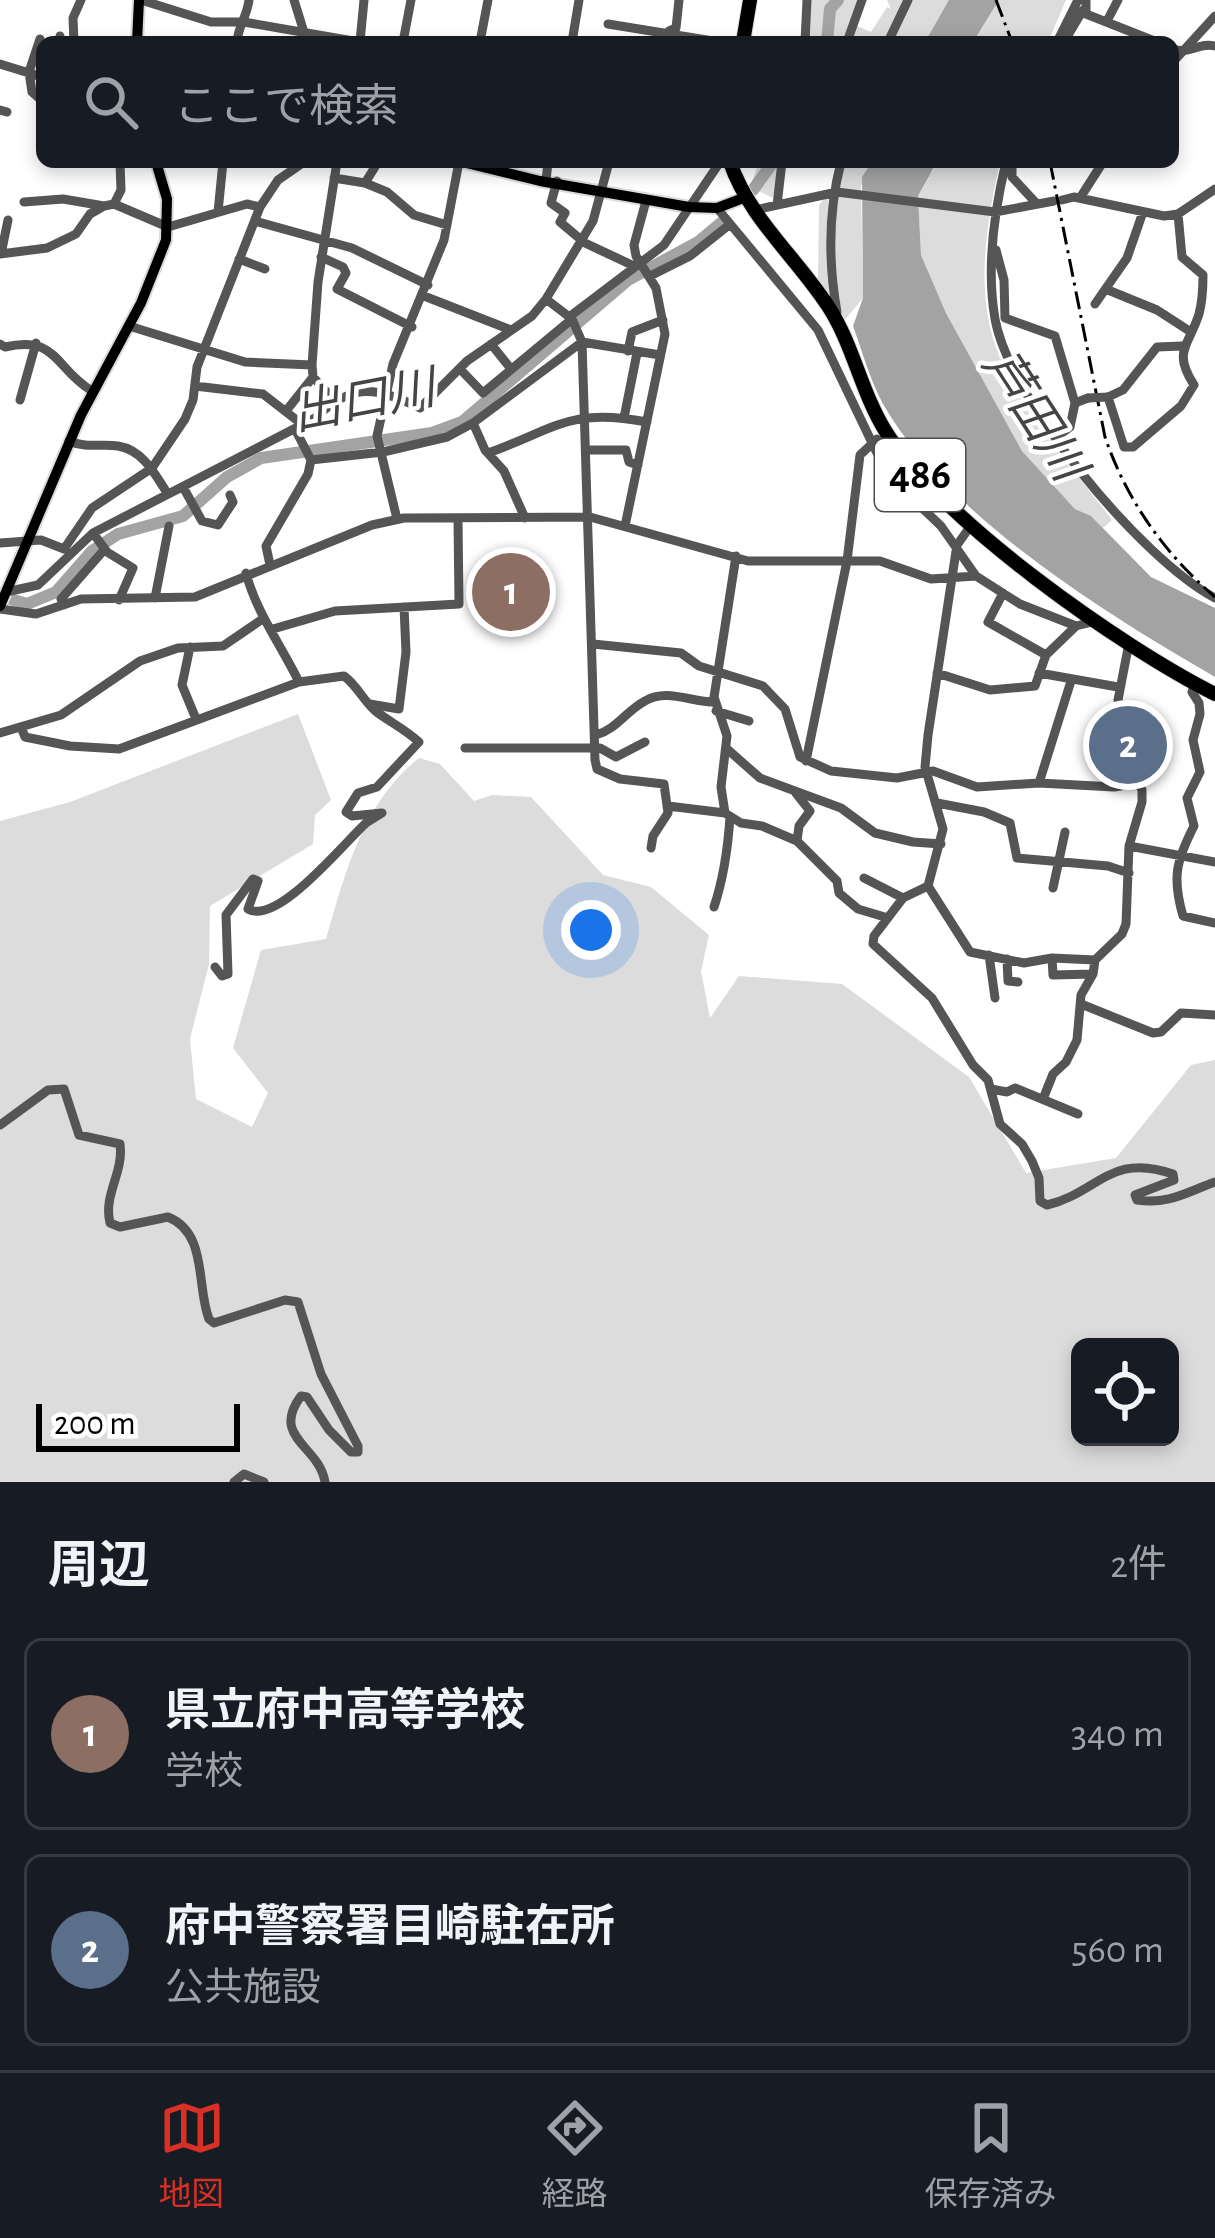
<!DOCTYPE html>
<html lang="ja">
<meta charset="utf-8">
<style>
:root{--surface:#171b24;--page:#242831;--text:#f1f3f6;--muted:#9ea1a6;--line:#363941;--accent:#d93025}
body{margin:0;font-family:"Alegreya Sans","Noto Sans JP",sans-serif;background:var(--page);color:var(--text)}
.controls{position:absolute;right:36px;bottom:36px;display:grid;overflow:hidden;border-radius:18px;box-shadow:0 6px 18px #0003}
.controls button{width:108px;height:108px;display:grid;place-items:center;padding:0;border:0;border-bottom:3px solid var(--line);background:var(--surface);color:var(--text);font:60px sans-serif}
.scale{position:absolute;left:36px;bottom:30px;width:204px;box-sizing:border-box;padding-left:12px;border:6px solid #000;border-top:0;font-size:33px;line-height:42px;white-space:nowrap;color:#000;-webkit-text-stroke:9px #fff;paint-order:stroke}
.you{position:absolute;left:591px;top:930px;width:42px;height:42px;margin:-30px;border:9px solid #fff;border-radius:50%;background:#1a73e8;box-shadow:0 0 0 18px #1a73e833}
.badge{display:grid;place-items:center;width:78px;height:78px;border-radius:50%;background:var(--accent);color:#fff;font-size:39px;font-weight:700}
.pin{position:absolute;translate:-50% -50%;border:6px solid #fff;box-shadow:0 3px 12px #0006}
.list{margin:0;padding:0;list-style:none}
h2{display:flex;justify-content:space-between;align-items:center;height:156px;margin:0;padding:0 48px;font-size:51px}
h2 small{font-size:39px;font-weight:400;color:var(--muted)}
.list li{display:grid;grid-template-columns:78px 1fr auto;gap:36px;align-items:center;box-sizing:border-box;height:192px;margin:0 24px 24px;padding:0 24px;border:3px solid var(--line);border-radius:18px}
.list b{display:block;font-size:45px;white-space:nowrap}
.list p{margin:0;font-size:39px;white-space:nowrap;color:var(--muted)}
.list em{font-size:39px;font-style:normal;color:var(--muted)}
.icon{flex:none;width:66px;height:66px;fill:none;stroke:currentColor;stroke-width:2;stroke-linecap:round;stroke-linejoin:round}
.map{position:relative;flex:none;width:1215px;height:1482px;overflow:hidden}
.search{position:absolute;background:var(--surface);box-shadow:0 6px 18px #0003;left:36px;right:36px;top:36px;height:132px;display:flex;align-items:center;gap:30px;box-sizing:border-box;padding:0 42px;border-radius:18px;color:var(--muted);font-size:45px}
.sheet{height:588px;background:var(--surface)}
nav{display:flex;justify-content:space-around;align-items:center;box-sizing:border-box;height:168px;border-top:3px solid var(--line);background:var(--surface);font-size:33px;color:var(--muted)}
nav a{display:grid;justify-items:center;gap:6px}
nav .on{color:var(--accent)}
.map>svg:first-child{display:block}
</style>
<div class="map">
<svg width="1215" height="1482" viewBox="0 0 1215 1482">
<rect width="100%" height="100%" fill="#fff"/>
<path fill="#dcdcdc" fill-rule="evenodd" d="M810,0h49l-15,42h-36z
M887,0h18l-20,42h-34l6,-16 14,6 16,-25 4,2z
M912,0h38l-20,42h-38z
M999,0h67l-18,42h-75z
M759,162h21l-7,36 -23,-11z
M844,162h28l-11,24 2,112 -19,23c-15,-51 -14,-108 0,-159z
M938,162h62c-11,50 -21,104 -12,155 13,77 79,142 124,203l-9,8 -12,-12 -16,-7 -53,-58 -76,-138 -25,-58 -3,-59z
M823,199h5l4,102 -14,-22 1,-73z
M298,714l33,86 -16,15 -2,29 -103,62 -1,58 -19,75 6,60 56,28 16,-34 -35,-45 28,-98 65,-11c19,-66 37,-137 93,-181l21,6 34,37 18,-6 39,2 72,78 48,12 58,48 -8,36 9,47 29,-42 103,8 127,93 57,96 90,-15 75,-93 24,-5v422h-1215v-661l70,-19zM1080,1347h90v90h-90z"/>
<path fill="#a3a3a3" d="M949,0h50l-26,42h-48z
M872,162h65l-19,34 3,59 25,58 76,138 53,58 16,7 60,61 64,31v69c-109,-63 -269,-162 -332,-273 -13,-24 -21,-53 -30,-78l10,-28 -1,-121z"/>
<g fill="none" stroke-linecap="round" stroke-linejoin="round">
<path stroke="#a3a3a3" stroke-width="12" d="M827,42l3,-33 8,-9
M753,190l20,-28
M0,596l27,8 29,-12 36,-41 26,-17 65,-18 44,-39 34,-19 171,-25 30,-11 166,-142 70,-38 24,-20"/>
<defs>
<path id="major" d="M137,42l2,-42
M462,162l78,19 149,26 28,1 29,-11
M0,606l81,-191 60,-112 25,-63 1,-41 -11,-37"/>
<path id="highway" d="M743,42l7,-42
M730,162c19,56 66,95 98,144 25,38 33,86 58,126 55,88 235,215 329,262"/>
</defs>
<use href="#major" stroke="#dbdbdb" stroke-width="14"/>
<use href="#highway" stroke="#dbdbdb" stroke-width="16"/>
<path stroke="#555" stroke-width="9" d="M141,0l70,22h33l115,20
M294,0l13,42
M1086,0v14l71,28
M1107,21l11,-21
M608,24l111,18
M669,31l7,-3 3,-28
M40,39l-11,33 3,20 10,9
M59,42l1,-6
M74,42l-1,-24 8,-18
M237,42c1,-16 10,-25 12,-42
M360,42l4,-42
M403,42l8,-42
M480,42l8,-42
M572,42l7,-42
M805,42l2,-42
M847,42l15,-42
M888,42l20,-42
M1057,42l21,-42
M1064,42l19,-32
M1173,49c16,6 26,-7 42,-3
M1173,62l42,-46
M0,64l42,13
M0,110l7,2
M742,162l19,1
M1006,162c-12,50 -20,105 -11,157 15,82 146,240 220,279
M1012,162v15l25,27
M334,178l31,5 22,9 27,23 33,10
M546,181l2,-19
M557,181l-6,22 14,10 -5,9 25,21 49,23
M365,183l13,-21
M1080,198l23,-36
M1062,200l12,-3 90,19 14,-2 37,-25
M24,202l39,-3 41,7
M114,204l7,-14 -1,-28
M777,205l5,-43
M717,208l101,122 58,121 21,33 44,42 35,50 44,28 56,22 20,-5
M755,210l82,-18 158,20 59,-11
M218,212l5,-50
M1178,214l4,43 21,18c0,12 -1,28 -4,39 -10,32 -27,37 -5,71l-13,21 -48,41h-9l-16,-50 15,-7 34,-43 25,-1
M255,221l97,27 76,37
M996,250l8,30 1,38 50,18 20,67
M0,254l47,-6 29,-14 14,-20 14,-8 10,-2 54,23 79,-23 13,3
M1,254l7,-34
M321,257l22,10 3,6 -9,16 75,38
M239,259l26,10
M650,276l40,-20 39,-31
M1108,290l49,20 34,22
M424,296l87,34
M546,299l26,20 10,23 13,418 2,9 23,10 44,5 4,29 -15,23 -2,12
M1095,304l32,-46 16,-46
M833,315l4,-3c-9,-51 -9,-100 4,-150
M569,317l95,-72 56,-83
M129,326l116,36 67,3
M0,344l5,3c53,-12 49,21 87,44
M491,344l20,25
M628,351l4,-19 31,-12
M460,369l23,24 89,-74
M195,386l68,8 40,31
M20,400l16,-57
M334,400l-21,-23 -1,-12 6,-83 19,-120
M286,411l27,-34
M624,418l13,-65
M473,423l12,27 19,21 21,47
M1055,438l15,-11 5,-24 13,-5
M69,441c19,8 31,2 49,5 25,4 37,28 49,47
M587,450h39l3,12 9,3
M488,453c68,-24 81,-46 159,-31
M311,460l72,-8 64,-15 26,-14 109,-81 78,13
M183,487l19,34 16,4 15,-23 -3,-7
M397,519l-20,-83 16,-72 51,-124 15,-78
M972,524l-15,21 -29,190 -3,32 18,62 -15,57 42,66 54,11 28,-5 43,2
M625,526l40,-192 -9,-46 -20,-32 -2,-11 12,-44
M93,533l14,19 26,16 -14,32
M0,543l41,-3 23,9 28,-41 60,-40 33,-49 8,-19 4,-33 63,-160 18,-27 26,-18
M736,556l-22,141 13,39 -6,51 4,26 16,10 21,3 35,15 40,40 2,12 19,16 30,9
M270,565l-4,-19 42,-72 3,-14 -16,-31
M6,592l32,-7 55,-52 222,-115c38,-36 61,-31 105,-10l47,-47 65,-45 14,-17 47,-78 16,-59
M1003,593l-15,29 58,33
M155,598l14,-72
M64,605l-3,-6 43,-49
M0,609l36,5 45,-15 114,-2 177,-72 32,-7 186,-1 158,44h132l51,18 45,-3
M273,629l62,-18 124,-7 -1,-85
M593,644l88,9 18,13 64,20 22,23 15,48 31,14 66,7 36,-7 44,16 62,-4 75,4 24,-4
M190,647l-8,38 14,34
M937,673l53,17 45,-4 11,-31 30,-29
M1039,673l79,14
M1194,684l-2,8 7,11 1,11 -7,26 7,32 -13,26 7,28c-18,35 -22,52 -11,90l32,7
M370,704l29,5 7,-57 -2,-45
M716,711l33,10
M21,727l4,10 45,9 49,3 180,-67
M0,733l61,-18 79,-54 38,-13 45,-2 41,-28
M596,735c21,-6 30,-24 49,-34 21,-13 46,1 69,1
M465,748h135l16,9 29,-15
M727,749l33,29 81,30 34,25 38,9 28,2
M806,761l41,-200 13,-106 17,-16
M1039,783l32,-102
M795,792l15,19 -11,15 -2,15
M937,803l47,9 26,11 7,35 91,8 21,7
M668,806l57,7
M1129,846l86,16
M864,878l39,20
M928,886l-25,12 -29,38 -1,8 59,54 41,67 15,15 12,44 22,20 10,17 7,17 1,23 7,4c51,-12 63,-53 126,-31l1,6 -39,15 2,5c31,5 50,-8 78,-18
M1053,888l12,-56
M714,907c9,-27 14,-60 16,-90
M989,955l6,43
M1052,958l1,17 40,-1
M1007,959l1,22 10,1
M215,967l7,9 6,-2 -2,-59 27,-36 5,2 -10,28c29,17 95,-65 118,-86l16,-10 -30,3 -6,-4 12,-19 19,-6 42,-45c-13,-12 -27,-19 -41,-29 -13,-9 -20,-27 -34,-37l-45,6c-18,-37 -43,-70 -53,-109
M1081,1004l72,29 8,-1 20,-19 34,2
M991,1089l16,3 8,-4 63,26
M1043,1099l10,-25 13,-12 11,-22 4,-45 12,-21 2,-14 27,-26 4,-10 3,-78 13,-44v-12l-9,-19 3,-39 -18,-32 11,-57
M0,1125l48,-35 16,-1 15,46 41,9c4,29 -17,50 -10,79l10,4 48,-10c40,16 28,69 41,102l5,4 71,-23 13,2 23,72 37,72v6h-7l-22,-22 -22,-33 -6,-1c-31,42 18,49 24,86
M234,1482l10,-8 20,8"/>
<use href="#major" stroke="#000" stroke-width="10"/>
<use href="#highway" stroke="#000" stroke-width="14"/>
<path stroke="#000" stroke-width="3" stroke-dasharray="18 6 3 6" stroke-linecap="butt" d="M996,0l16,42
M1050,162l55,275c22,64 59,116 110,160"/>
<path stroke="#555" stroke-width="9" d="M1088,398l20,-1"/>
</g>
<g text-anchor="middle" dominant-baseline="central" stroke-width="9" stroke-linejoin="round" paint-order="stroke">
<rect fill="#fff" stroke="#4c4c4c" stroke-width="3" x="875" y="439" width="90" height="72" rx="9"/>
<g font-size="42" font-weight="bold" fill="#000">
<text x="920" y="475">486</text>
</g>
<g font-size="48" font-style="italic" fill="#444" stroke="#fff">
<text transform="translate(364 402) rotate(-11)">出口川</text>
<text transform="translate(1033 416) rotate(57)">芦田川</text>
</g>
</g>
</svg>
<div class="controls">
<button><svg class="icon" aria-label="locate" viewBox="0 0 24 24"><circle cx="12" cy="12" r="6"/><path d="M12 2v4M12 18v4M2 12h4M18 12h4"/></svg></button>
</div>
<div class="scale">200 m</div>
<div class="you"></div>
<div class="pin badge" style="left:511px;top:592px;background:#8d6e63">1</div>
<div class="pin badge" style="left:1128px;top:745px;background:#5c6f8a">2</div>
<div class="search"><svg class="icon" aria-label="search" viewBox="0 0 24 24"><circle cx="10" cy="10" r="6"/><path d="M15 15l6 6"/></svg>ここで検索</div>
</div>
<section class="sheet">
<h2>周辺<small>2件</small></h2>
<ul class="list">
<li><span class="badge" style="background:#8d6e63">1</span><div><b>県立府中高等学校</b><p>学校</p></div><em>340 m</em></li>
<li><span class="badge" style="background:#5c6f8a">2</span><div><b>府中警察署目崎駐在所</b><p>公共施設</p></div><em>560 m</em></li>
</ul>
</section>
<nav>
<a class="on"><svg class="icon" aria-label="map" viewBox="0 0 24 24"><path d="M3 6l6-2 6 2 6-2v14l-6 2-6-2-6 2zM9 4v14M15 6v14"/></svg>地図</a>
<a><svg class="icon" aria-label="directions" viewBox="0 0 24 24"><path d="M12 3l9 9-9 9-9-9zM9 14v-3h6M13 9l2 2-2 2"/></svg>経路</a>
<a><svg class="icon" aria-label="saved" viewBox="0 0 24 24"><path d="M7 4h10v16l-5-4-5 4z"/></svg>保存済み</a>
</nav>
